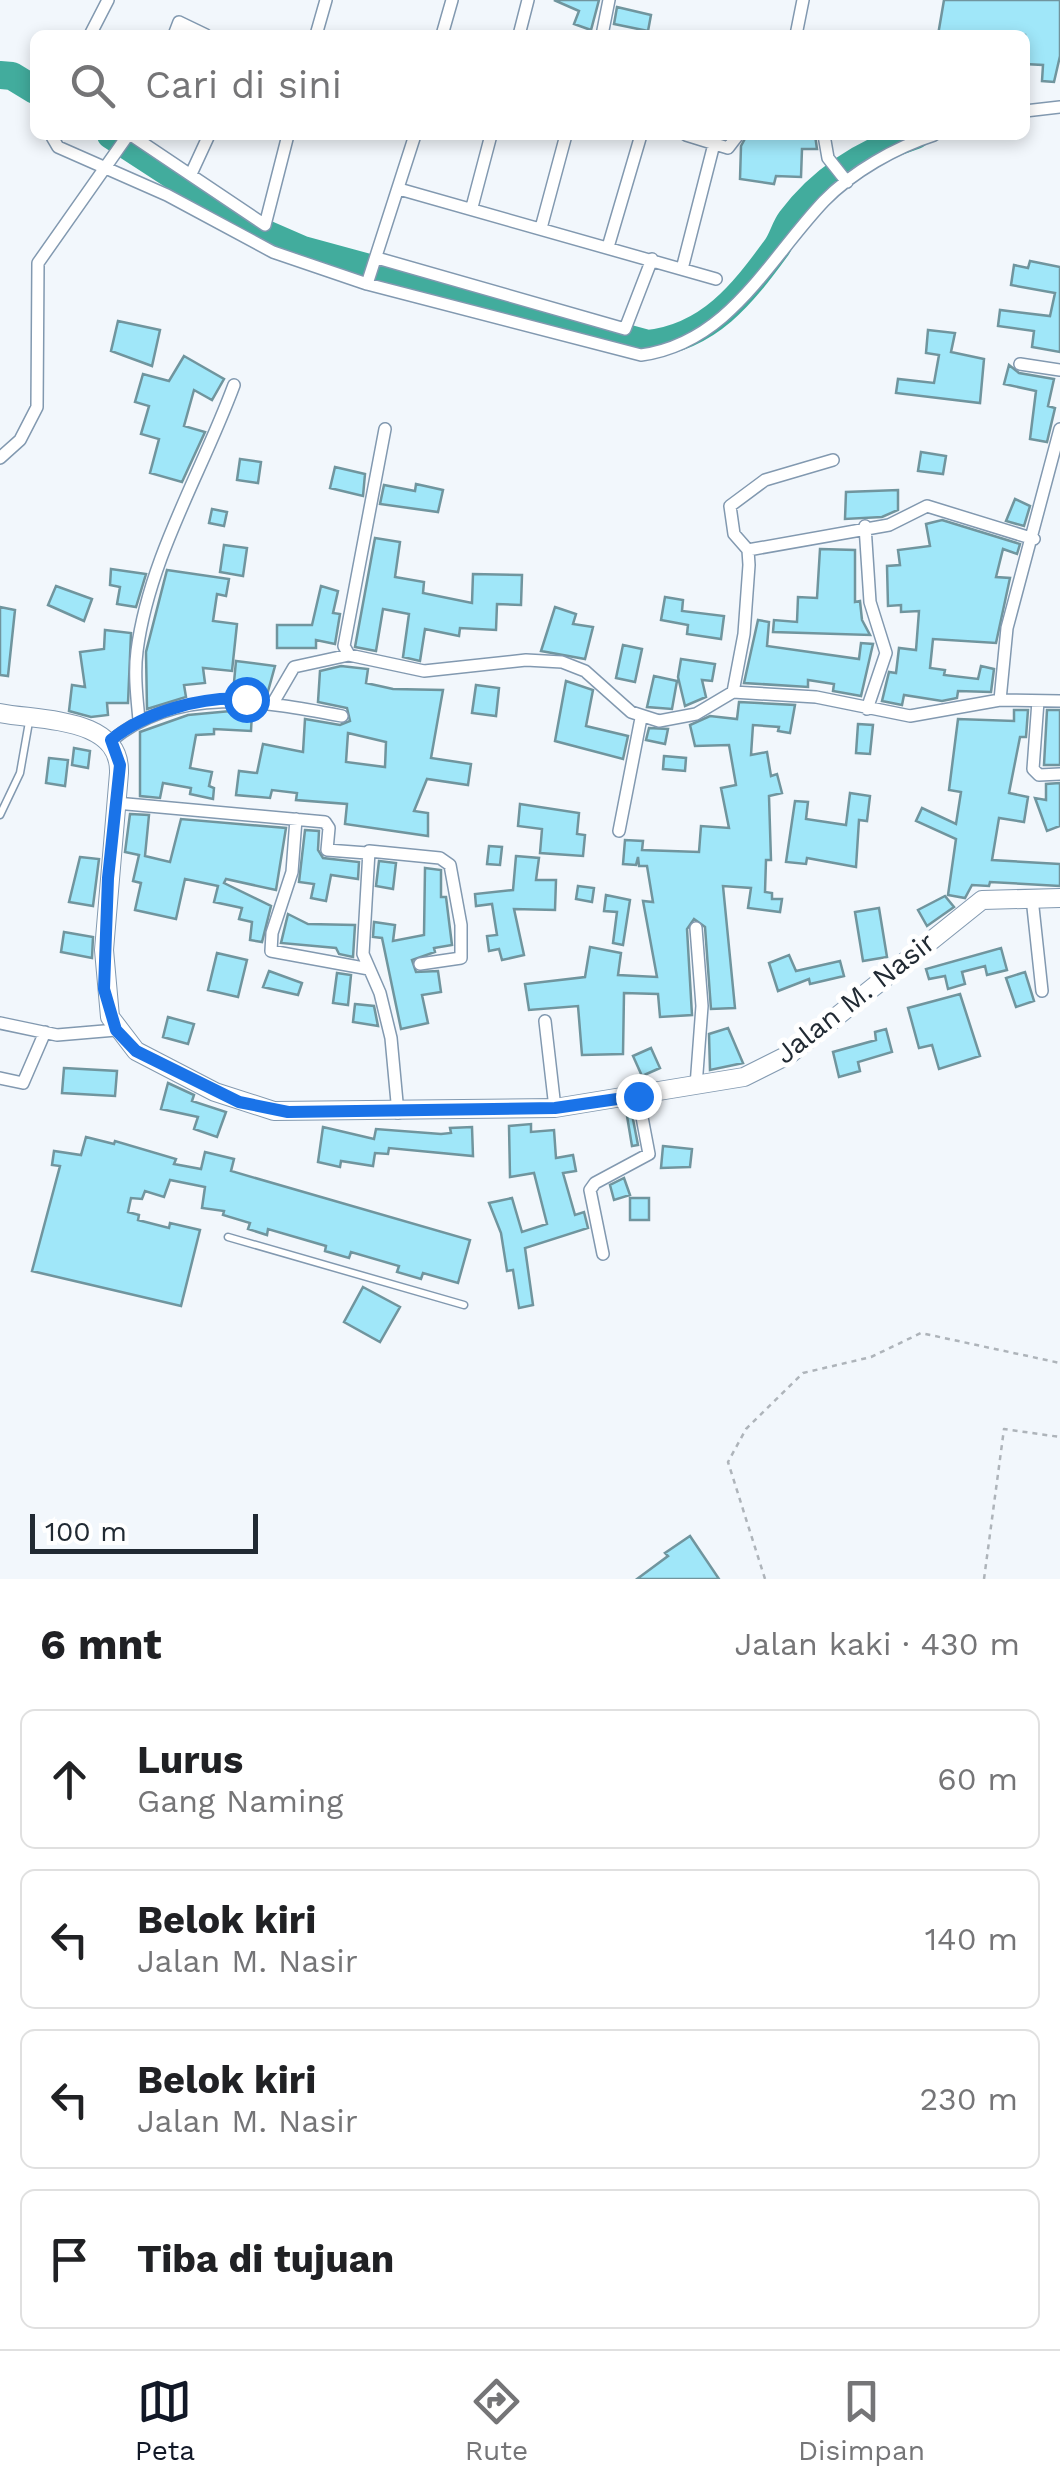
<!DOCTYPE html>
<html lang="id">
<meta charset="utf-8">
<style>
:root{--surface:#fff;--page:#f6f6f6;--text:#202124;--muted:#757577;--line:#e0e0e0;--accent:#111827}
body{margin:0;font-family:"Work Sans",sans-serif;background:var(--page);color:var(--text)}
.scale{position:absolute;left:30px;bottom:25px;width:228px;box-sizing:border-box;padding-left:10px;border:5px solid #212a33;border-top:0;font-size:28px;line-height:35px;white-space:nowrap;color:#212a33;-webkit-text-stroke:8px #fff;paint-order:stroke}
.stop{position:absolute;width:30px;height:30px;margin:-22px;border:8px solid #1a73e8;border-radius:50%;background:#fff}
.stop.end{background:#1a73e8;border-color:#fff;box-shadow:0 2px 10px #0008}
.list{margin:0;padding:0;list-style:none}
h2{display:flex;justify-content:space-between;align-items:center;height:130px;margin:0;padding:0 40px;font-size:42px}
h2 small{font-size:32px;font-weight:400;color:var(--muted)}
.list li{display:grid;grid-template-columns:65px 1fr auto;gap:30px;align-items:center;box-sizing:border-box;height:140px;margin:0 20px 20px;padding:0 20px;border:2px solid var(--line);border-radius:15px}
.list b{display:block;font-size:38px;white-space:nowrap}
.list p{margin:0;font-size:32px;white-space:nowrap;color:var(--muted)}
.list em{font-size:32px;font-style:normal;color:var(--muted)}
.icon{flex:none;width:55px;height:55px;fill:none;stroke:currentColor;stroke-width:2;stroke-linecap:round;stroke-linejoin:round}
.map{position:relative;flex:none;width:1060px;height:1579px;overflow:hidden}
.search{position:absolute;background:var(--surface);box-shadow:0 5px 15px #0003;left:30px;right:30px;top:30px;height:110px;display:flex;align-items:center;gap:25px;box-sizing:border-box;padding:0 35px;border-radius:15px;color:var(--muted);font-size:38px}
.sheet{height:770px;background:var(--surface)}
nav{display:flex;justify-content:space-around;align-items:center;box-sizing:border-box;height:140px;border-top:2px solid var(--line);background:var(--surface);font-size:28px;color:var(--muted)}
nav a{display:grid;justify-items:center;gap:5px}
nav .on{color:var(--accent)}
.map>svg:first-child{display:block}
</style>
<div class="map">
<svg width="1060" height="1579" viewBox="0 0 1060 1579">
<rect width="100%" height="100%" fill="#f2f7fc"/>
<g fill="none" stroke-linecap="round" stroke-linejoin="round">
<path stroke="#42ac9d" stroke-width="28" d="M0,75l12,1 23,14
M111,135l146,95 46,20 345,94c61,-7 94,-49 129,-97 6,-9 8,-19 14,-27 31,-42 76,-69 125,-85"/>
</g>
<path fill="#a0e7f9" stroke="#70959e" stroke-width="2.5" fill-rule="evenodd" d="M554,0h45l-8,30 -17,-6 5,-13z
M944,0h116v56l-6,26 -12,-1 1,-16 -18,-1v-29h-87z
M617,7l34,8 -3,16 -34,-7z
M747,135h68l2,14h-15l-1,28 -25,-1 -2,8 -34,-5 1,-33z
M1030,261l30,6v85l-28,-5 2,-16 -36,-5 2,-16 50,6 5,-23 -44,-8 3,-20 14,3z
M118,321l42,9 -8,36 -41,-15z
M928,330l27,3 -4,19 33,7 -4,44 -84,-10 2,-14 36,4 5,-28 -13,-2z
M184,356l40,23 -12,21 -18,-10 -10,36 21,6 -23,50 -32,-9 9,-34 -18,-5 8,-28 -14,-4 8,-28 26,7z
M1009,365l10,8 35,6 -6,27 7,2 -8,34 -17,-3 6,-48 -32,-7z
M921,452l25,4 -3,18 -25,-3z
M240,459l21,3 -3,21 -21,-3z
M335,467l30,7 -2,22 -33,-8z
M416,484l27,6 -5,22 -58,-8 4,-19 31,6z
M898,490v20l-16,7 -37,2 1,-27z
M1015,499l15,7 -6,20 -18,-5z
M212,509l15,3 -3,14 -15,-3z
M942,520l78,24 -3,10 -14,-5 -7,28 14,1 -14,65 -63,-4 -3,29 15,2 -1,5 34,4 3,-13 13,3 -3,23 -33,-1 -1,7 -15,3 -38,-6 -2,10 -20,-4 7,-29 7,1 3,-25 17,2 3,-39 -18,1v-7l-13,1 -1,-40 13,-1 -2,-15 32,-4 -4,-22z
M375,538l25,4 -5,35 29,5 -1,11 49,10 1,-29 49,1 -1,30 -24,-1 -1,26 -36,-2 -1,8 -34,-7 -5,32 -17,-4 6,-43 -26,-5 -7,42 -21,-4z
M224,545l23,3 -4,28 -23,-4z
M820,549l35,1v52l5,-1 2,19 8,15 -97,-3 1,-12 23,2 1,-25 19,1z
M111,569l35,5 -10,33 -19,-3 3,-17 -10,-2z
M167,570l62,9 -3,17 -9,-2 -4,27 24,3 -5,47 -29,-3 2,15 -21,2 2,12 -39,12 -1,-57z
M56,586l36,13 -8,22 -36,-16z
M321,586l17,5 -5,22 7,1 -5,30 -19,-4v8h-39v-23h35z
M665,597l18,3 -1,11 42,5 -3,23 -34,-5 1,-9 -27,-5z
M0,607l15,3 -7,66 -8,-1z
M555,607l21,7 -3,10 20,3 -8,32 -44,-8z
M758,620l11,2 -2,24 92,13 2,-16 12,1 -12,52 -28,-5 1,-7 -26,-4v7l-64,-4z
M105,630l26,3 -3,70h-21l1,12 -17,2 -22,-6 3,-26 13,2 -5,-35 24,-3z
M623,645l19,4 -7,33 -19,-4z
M681,659l34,5 -3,17 -10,-1 4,17 -21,9 -7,-29z
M236,661l39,5 -8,29 -34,-2z
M341,666l27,3 -2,14 27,6 50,1 -12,68 40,6 -3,21 -41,-6 -13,32 14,2v23l-83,-12 2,-20 -51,-4 1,-7 -25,-3 -2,8 -34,-3 3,-24 18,2 6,-29 40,8 2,-33 35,6 10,-4 -3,-13 -29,-6 2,-31zM348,733l38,9 -1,25 -39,-5z
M654,676l23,5 -5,28 -25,-2z
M566,681l27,9 -7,36 42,10 -5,23 -68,-18z
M476,685l23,3 -3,28 -24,-3z
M739,702l56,3 -5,28 -12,-2 1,-4 -26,-2 -2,30 16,-3 4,24 6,-2 5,19 -13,3 2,64h-5l-1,32 7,1v6h10l-2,13 -32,-4 3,-20 -28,-2 12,122 -24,1 -6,-82 -11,-8 -7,10 5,86 -32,2 -2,-23 -34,-1 -1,61 -41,1 -4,-49 -49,4 -4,-26 60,-7 5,-30 31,6 -3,22 39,2 -14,-76 10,1 -6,-36h-8l-1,-9 -2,8 -13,-1 2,-24 18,1 -1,9 57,2 2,-26 28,2 -8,-40 15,-3 -7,-40 -34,1 -5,-21 20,-9 27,3z
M1014,710h14l-2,27h-6l-11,56 19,4 -4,25 -25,-4 -7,42 68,4v22l-70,-4 -1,4 -17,-1 -7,13 -17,-3 8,-56 -40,-18 6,-13 34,16 5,-32 -12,-2 9,-71 56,2z
M1047,710h13v55h-16z
M231,711l21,1 -1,19 -37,-2v5l-18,1 -6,33 22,4 -3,14 5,2 -1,11 -23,-5 1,-6 -28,-5 -3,15 -20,-2v-64l48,-17z
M858,724l15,1 -3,29 -14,-1z
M649,728l19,1 -3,15 -19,-4z
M74,748l16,3 -2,17 -16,-3z
M664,756l22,2 -1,13 -22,-2z
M49,758l19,2 -3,26 -19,-3z
M1060,783v43l-13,5 -12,-33 11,2v-16z
M850,793l20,3 -3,25 -8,-1 -3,47 -49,-9 -1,6 -20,-2 9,-61 13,1 -2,17 40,6z
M520,804l59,9 -2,21 8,1 -2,21 -43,-3 2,-24 -24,-3z
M130,814l19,1 -4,41 25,6 11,-43 105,9 -10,62 -50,-11 -2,4 47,23 -9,36 -12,-2 2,-18 -13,-3 3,-11 -28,-6 4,-16 -33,-7 -9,40 -41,-9 6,-27 -8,-2 6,-26 -14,-3z
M305,830l14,1 -1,19 5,8 36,4 -1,17 -27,-4 -5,26 -15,-3 3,-14 -15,-2z
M489,846l13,1 -2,18 -13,-1z
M516,856l23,2 -3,22h20l-1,30 -41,-1 10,46 -22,5 -3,-11 -10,2 -2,-15 10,-1 -5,-31 -16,2 -1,-12 38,-4z
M80,857l19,2 -6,47 -24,-4z
M379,861l17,2 -3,26 -17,-3z
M425,868l16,2v27h5l6,48 -18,3 1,4 -23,8 4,12 22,-1 3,21 -19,3 6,28 -27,6 -19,-91 -9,-1 1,-15 21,3 -2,16 31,-6z
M578,886l16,2 -2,14 -16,-3z
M606,895l24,5 -7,45 -10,-2 4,-31 -13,-1z
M945,896l9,11 -27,19 -9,-16z
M879,908l8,49 -24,4 -8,-49z
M288,914l20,10 47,1 -2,32 -14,-3 -3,-6 -55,-5z
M64,932l29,5 -1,21 -31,-6z
M1001,948l6,22 -20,5 -2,-9 -23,6 3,12 -17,5 -3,-13 -16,3 -3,-10z
M217,953l30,7 -9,37 -30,-7z
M789,955l7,16 44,-10 4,15 -34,8 -1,-5 -31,12 -9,-28z
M269,971l33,12 -4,12 -35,-8z
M1025,972l9,29 -18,6 -10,-29z
M337,973l14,2 -3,30 -15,-2z
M960,994l20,62 -41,13 -7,-24 -13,3 -11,-40z
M355,1004l19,2 4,20 -25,-4z
M168,1017l26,7 -6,20 -25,-7z
M728,1028l15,35 -33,7 -1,-36z
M886,1029l6,23 -34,10 2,9 -21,6 -6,-25 43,-12 -1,-8z
M651,1048l9,20 -18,8 -9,-20z
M64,1068l53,3 -2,25 -53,-3z
M168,1083l26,12 -2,6 34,11 -9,25 -23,-8 4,-12 -37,-8z
M631,1109l7,36 -6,1 -6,-36z
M531,1124v8l23,-2 2,28 17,-3 3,16 -13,2 12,42 9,-3 4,16 -63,20 8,57 -14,3 -6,-38 -6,1 -6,-38 -12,-30 23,-5 10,34 25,-8 -13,-51 -24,4 -1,-51z
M323,1127l51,12 2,-10 65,5 10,-1 -1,-5 22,-1 1,29 -84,-8 -1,6 -13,-1 -2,13 -32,-5 -1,6 -22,-5z
M86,1137l28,7 1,-3 61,18 -2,5 27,5 4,-17 29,7 -3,12 239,69 -12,43 -35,-10 -2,6 -24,-7 2,-6 -48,-14 -2,6 -24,-7 1,-5 -58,-17 -1,6 -19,-6 2,-6 -27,-8 1,-4 -22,-3 3,-21 -35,-7 -6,17 -19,-6 -3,8 -11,-1 -3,14 11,3 -1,5 31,8 1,-5 30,7 -19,76 -149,-35 28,-105 -8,-1 2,-14 27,4z
M663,1146l29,3 -2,18 -29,1z
M624,1178l6,17 -16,5 -4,-15z
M630,1198h19v22h-19z
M363,1287l37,20 -20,35 -36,-20z
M690,1536l29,43h-82l31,-23 -3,-3z"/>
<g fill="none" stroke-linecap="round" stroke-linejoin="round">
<defs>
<path id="lane" d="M0,815l20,-42 9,-51
M228,1237l236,68"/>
<path id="street" d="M603,30l6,-30
M90,35l18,-35
M174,35l5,-13 27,13
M316,35l10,-35
M442,35l10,-35
M519,35l9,-35
M796,35l7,-35
M1025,111l35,-4
M51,135l7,12 109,48 106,57 94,32 274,71c88,-12 127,-95 183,-154 28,-29 72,-54 110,-66
M131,135l134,90 23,-90
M686,135l42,13 10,-13
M824,135l4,23 19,24
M191,174l18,-39
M399,189l317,90
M472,207l19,-72
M541,228l25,-93
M608,247l33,-112
M377,258l248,71 27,-70
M682,269l32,-125
M367,284l48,-149
M1020,364l40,6
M0,458l20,-18 17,-33 1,-144 90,-128
M865,526l5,76 16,51 -19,56
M748,550l141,-25 38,-19 107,33
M349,655l-5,-9 41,-217
M733,692l11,-58 5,-69 -1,-15 -14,-16 -4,-28 35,-26 68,-20
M1000,700l7,-72 53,-199
M1038,701l-5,68 6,6 21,-1
M273,703l21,-36 55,-12 75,16 102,-11 36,2 23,9 46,41 28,9 37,-7 37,-22 83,5 94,19 90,-16 60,1
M139,720c-2,-22 -5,-46 -2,-69 12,-93 65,-179 97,-266
M111,741c67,-56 153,-40 231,-25
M116,803l209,19 4,6 -2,22 40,3
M296,819l-4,53 -20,61 -1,18 98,18
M619,831l22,-113
M1032,898l10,93
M696,928l6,78 -6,80
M545,1021l10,87
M0,1023l57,12 59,-5
M0,1078l23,5 22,-51
M398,1113l-7,-75 -11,-45 -17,-39 6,-103 71,7 10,7 11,60v33l-41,6
M603,1254l-13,-64 5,-7 54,-29 -11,-58"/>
<path id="secondary" d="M0,713c41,8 121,4 119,60l-15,177 6,67 26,34 79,41 59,19 281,-3 189,-31 46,-23 192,-154 78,-2"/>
</defs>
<use href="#lane" stroke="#8299b0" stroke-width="9"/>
<use href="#street" stroke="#8299b0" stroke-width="14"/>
<use href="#secondary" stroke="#8299b0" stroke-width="20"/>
<path stroke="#aeb4ba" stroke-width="2.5" stroke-dasharray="5 5" stroke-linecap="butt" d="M765,1579l-37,-117 18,-33 57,-56 68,-16 50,-24 139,30
M984,1579l20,-150 56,8"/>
<use href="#lane" stroke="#fff" stroke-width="6"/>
<use href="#street" stroke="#fff" stroke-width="11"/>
<use href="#secondary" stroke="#fff" stroke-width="18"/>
</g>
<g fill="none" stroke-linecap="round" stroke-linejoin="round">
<path stroke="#1a73e8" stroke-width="12" d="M246,699c-44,-3 -101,13 -135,41l9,25 -12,113 -4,111 12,41 20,21 103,51 49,10 267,-4 83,-12"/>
</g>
<g text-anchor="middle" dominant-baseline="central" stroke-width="10" stroke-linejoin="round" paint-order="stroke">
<g font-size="28" fill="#212a33" stroke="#fff">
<text transform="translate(855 998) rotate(-38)">Jalan M. Nasir</text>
</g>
</g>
</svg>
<div class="scale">100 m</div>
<div class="stop" style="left:246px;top:699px"></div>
<div class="stop end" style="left:638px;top:1096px"></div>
<div class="search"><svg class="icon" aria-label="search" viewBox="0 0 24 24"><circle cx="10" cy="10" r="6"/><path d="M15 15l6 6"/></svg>Cari di sini</div>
</div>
<section class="sheet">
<h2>6 mnt<small>Jalan kaki · 430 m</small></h2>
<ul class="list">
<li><svg class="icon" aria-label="ahead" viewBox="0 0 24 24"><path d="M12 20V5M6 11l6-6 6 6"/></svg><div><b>Lurus</b><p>Gang Naming</p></div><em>60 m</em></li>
<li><svg class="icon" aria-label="left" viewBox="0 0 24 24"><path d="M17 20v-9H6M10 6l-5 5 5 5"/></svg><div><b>Belok kiri</b><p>Jalan M. Nasir</p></div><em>140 m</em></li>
<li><svg class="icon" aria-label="left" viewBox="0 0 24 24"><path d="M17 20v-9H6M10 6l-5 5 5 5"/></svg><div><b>Belok kiri</b><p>Jalan M. Nasir</p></div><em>230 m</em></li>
<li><svg class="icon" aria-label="arrive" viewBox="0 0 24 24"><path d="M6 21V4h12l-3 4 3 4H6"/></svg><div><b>Tiba di tujuan</b></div></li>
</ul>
</section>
<nav>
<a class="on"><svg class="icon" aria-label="map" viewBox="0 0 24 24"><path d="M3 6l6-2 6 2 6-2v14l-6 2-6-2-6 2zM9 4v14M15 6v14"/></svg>Peta</a>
<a><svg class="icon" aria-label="directions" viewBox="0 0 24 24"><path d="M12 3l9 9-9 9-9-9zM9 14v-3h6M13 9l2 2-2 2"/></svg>Rute</a>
<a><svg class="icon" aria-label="saved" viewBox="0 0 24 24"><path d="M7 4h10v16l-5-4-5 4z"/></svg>Disimpan</a>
</nav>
